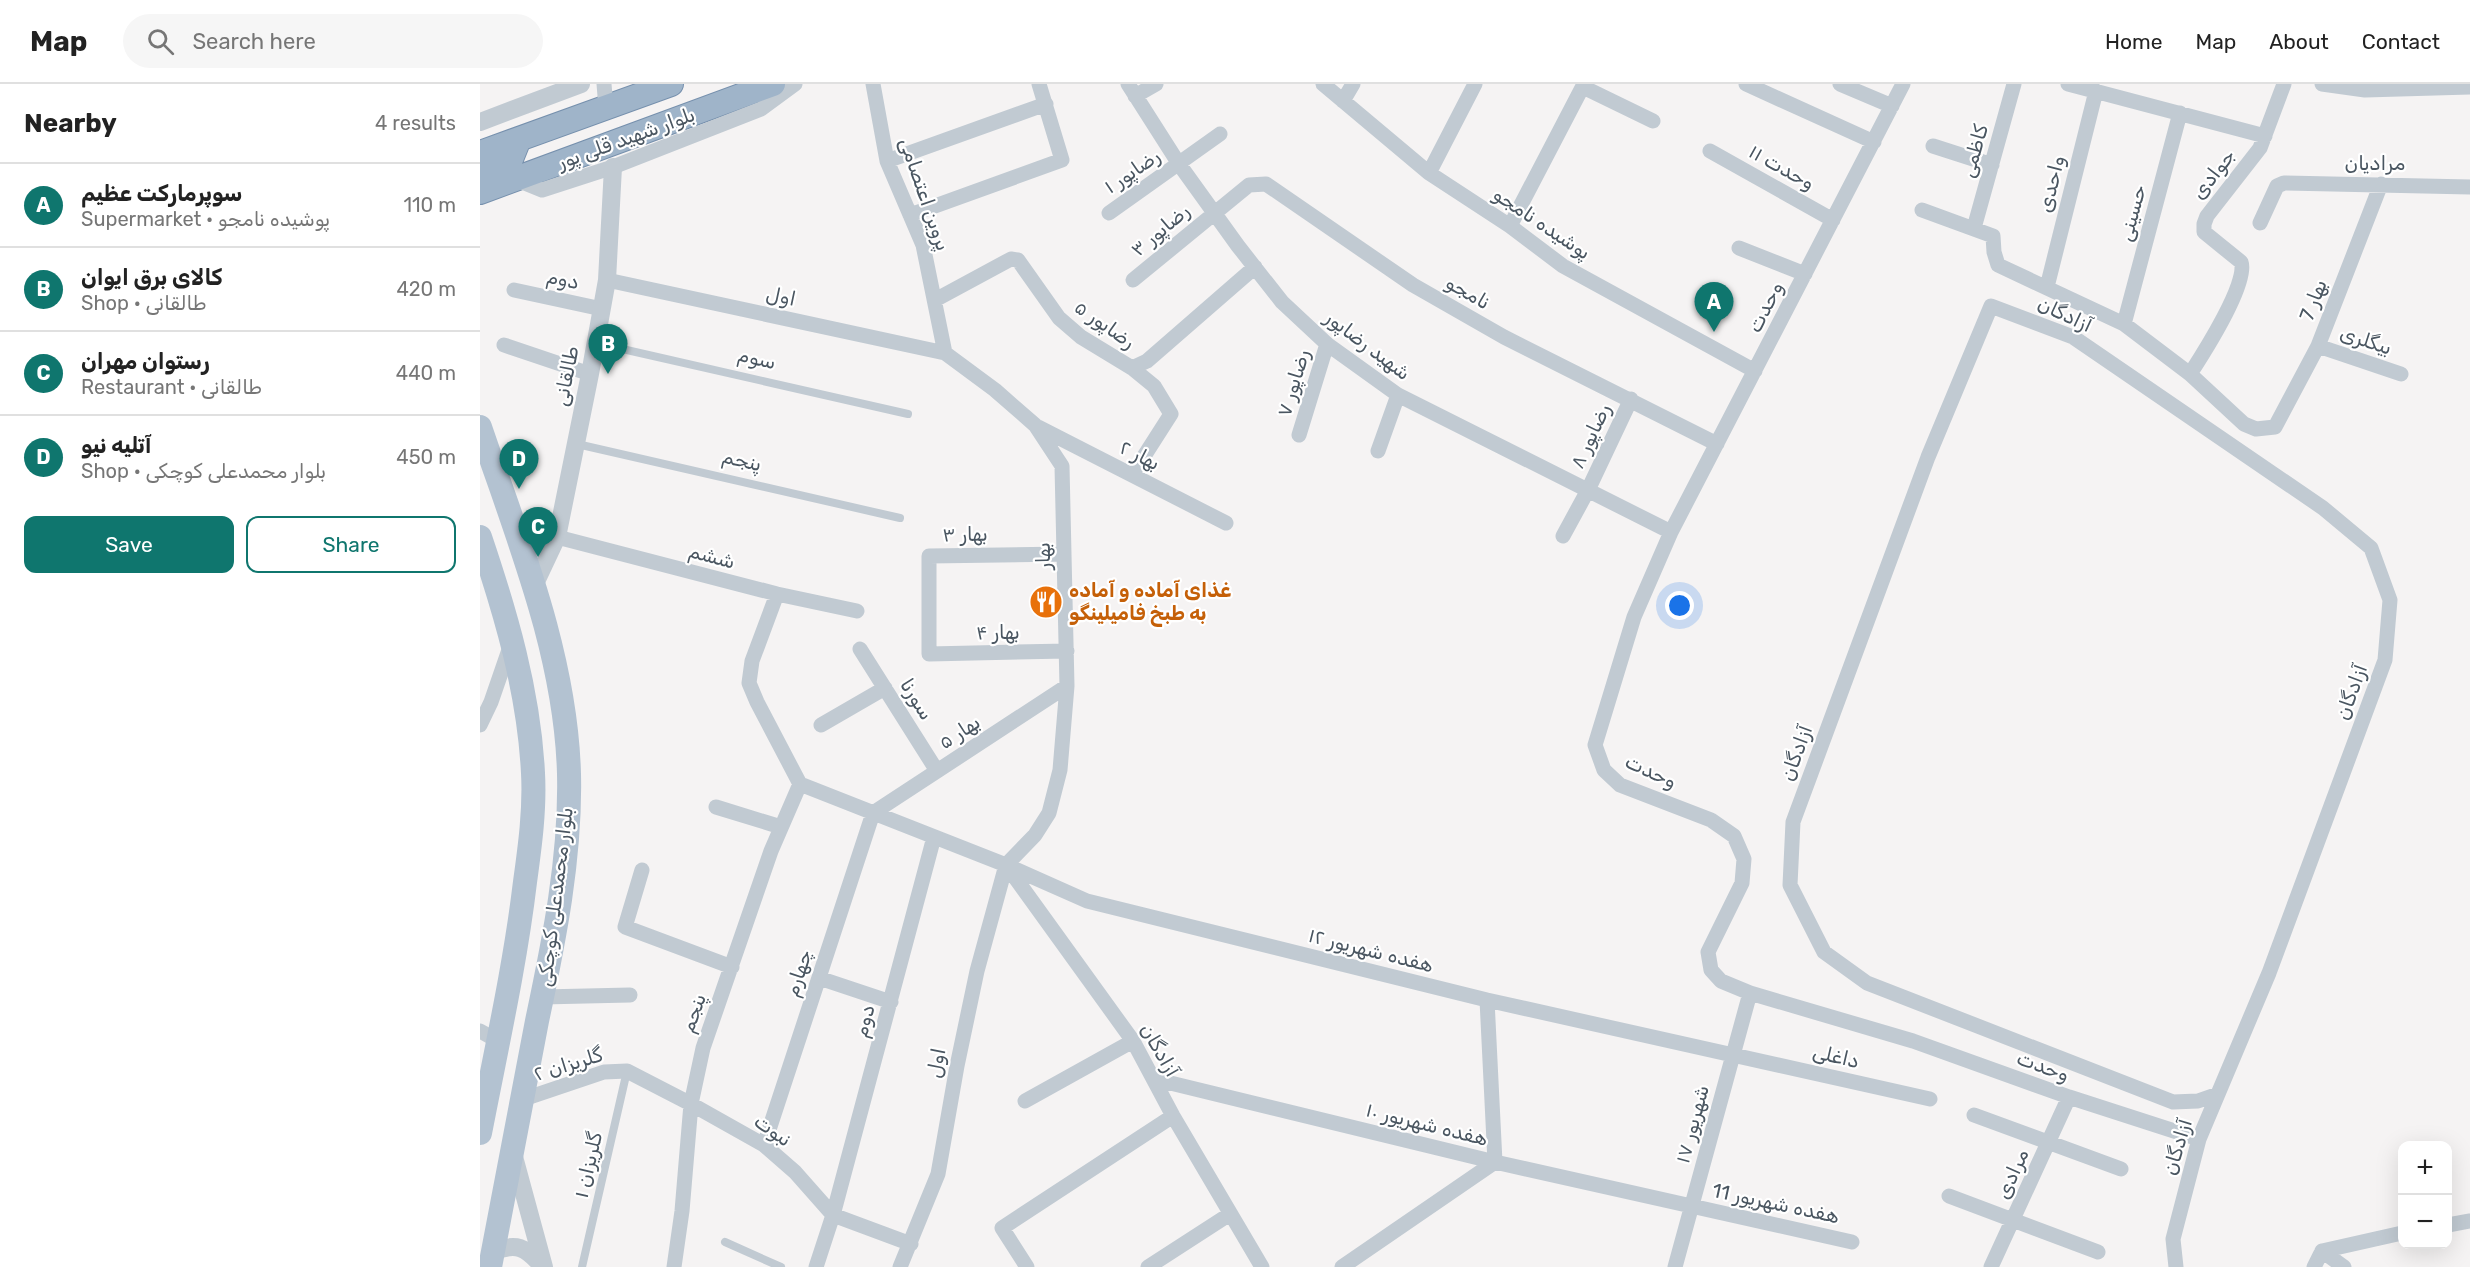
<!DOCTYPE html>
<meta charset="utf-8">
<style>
:root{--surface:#fff;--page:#f6f6f6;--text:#222;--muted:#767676;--line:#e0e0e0;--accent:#0f766e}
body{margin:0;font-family:Rubik,"Noto Sans Arabic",sans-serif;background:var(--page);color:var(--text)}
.controls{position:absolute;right:18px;bottom:18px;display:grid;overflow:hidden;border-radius:12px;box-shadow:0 6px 24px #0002}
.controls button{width:54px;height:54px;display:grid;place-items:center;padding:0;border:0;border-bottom:2px solid var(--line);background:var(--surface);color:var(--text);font:30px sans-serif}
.you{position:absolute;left:1200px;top:522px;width:21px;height:21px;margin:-15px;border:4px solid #fff;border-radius:50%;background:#1a73e8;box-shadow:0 0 0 9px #1a73e833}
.badge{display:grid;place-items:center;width:39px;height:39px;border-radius:50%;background:var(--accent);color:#fff;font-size:20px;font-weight:700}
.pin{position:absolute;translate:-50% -50px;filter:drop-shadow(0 2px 3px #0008)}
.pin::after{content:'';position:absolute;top:32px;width:21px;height:18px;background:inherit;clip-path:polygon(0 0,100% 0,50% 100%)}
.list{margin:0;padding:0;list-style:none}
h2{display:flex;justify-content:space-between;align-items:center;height:78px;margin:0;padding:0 24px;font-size:26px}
h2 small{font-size:20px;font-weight:400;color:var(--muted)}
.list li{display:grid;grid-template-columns:39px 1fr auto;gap:18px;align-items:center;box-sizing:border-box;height:84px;padding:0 24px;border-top:2px solid var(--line)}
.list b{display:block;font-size:22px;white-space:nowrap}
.list p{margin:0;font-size:20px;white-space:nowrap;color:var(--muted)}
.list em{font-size:20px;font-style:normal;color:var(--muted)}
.actions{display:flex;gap:12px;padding:18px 24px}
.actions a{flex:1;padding:14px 0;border:2px solid var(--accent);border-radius:12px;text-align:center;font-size:21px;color:var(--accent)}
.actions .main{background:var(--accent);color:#fff}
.icon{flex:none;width:33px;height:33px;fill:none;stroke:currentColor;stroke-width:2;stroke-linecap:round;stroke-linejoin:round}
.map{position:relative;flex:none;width:1990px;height:1183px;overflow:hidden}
header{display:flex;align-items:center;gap:36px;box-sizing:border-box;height:84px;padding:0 30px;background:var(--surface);border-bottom:2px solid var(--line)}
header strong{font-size:28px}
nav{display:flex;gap:33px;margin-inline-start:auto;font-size:21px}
.search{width:420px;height:54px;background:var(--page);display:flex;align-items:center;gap:15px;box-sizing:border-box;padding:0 21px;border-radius:33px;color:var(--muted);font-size:22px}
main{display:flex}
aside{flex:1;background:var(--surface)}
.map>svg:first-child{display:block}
</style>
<header>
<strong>Map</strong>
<div class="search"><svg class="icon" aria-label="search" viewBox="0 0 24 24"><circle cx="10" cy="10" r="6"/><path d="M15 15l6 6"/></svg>Search here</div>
<nav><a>Home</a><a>Map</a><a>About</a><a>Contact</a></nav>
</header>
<main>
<aside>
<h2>Nearby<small>4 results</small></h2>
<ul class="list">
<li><span class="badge">A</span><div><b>سوپرمارکت عظیم</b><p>Supermarket · پوشیده نامجو</p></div><em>110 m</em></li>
<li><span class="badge">B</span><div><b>کالای برق ایوان</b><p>Shop · طالقانی</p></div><em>420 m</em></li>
<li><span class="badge">C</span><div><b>رستوان مهران</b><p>Restaurant · طالقانی</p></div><em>440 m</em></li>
<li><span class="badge">D</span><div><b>آتلیه نیو</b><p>Shop · بلوار محمدعلی کوچکی</p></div><em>450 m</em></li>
</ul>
<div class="actions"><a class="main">Save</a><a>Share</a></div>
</aside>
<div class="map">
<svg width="1990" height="1183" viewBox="0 0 1990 1183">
<rect width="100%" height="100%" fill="#f5f3f3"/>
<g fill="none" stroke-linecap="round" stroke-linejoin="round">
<defs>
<path id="trunk" d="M0,69l191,-69
M0,90l29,-10 10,-25
M0,108l293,-108"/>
</defs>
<use href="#trunk" stroke="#7690ad" stroke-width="26"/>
<path stroke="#c1cad2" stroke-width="8" d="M116,259l312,71
M97,360l323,74
M245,1158l56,25
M102,1183l45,-196"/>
<path stroke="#c1cad2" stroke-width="15" d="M124,0l2,24
M393,0l14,77 36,84 22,108
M648,0l51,80 59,82 44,56 45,42 71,51 273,137
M843,0l106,89 81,53 53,40 192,105
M1266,0l128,58
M1360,0l52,22
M1423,0l-232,448 -37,85 -39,128 9,25 16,15 91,35 23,16 10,23 -2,24 -34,69 3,18 10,11 29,12 163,48 156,56 130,42
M1588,0l197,52
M1842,0l43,6 105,-3
M1103,3l70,34
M655,12l21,-12
M863,17l10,-17
M1453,62l59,19
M1230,67l123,69
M407,77l159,-57
M949,89l46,-89
M35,95l27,11 71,-23 148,-58 34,-25
M1442,126l71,26 1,16 4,13 126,59 66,50 54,50 12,5 19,-2 43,-81 63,-162
M629,129l111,-79
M430,131l152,-55 -23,-76
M1780,139l17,-37 7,-3 186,4
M1030,142l74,-142
M1494,144l40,-144
M1259,164l66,26
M127,196l338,73 50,37 40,35 27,41 5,220 -7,84 -11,43 -14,22 -29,30 -29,106 -20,95 -19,108 -38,93
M653,196l116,-95 17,-1 147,101 91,52 213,107
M1567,203l49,-196
M34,206l88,19
M455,216l76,-41 7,1 41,58 22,19 51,31 15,-7 108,-94
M1644,240l56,-211
M24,261l86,29
M1838,262l83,28
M652,284l22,18 17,28 -39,61
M1710,290c13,-20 59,-92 51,-112l-37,-30v-8l3,-8 53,-68 24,-64
M558,343l188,96
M819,351l28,-91
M898,367l20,-56
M1083,452l25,-46 43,-91
M77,453l220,57 80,17
M584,470l-135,2v98l138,-3
M297,510l-25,67 -3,22 8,19 43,82 206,81 81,36 400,99 443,99
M380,565l77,122
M0,641l11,-23 20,-58
M341,641l64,-37
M236,723l65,20
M526,781l127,176 40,75 89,151
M162,786l-17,57 107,40
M339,894l72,24
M62,913l88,-2
M0,947l18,10
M674,995l341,83 357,80
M41,1016l83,-28 23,-1 64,33 73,41 31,27 38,43 -17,52
M545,1017l108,-60
M1494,1031l147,54
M284,1061l109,-332 194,-127
M1469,1112l149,56
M1968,1141l22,-4
M431,1160l-78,-29 101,-378
M1842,1167l22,16
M194,1183l8,-56 9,-107 12,-56 68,-197 29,-67
M547,1183l-25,-39 171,-112
M668,1183l82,-53
M862,1183l153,-105 -8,-162
M1195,1183l75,-274
M1511,1183l78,-170
M1696,1183l-3,-28 26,-100 70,-166 116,-313 5,-60 -19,-52 -48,-40 -250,-171 -82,-31 -63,151 -135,365 -3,63 34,67 43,31 306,119 25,-1 20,-7
M1834,1183l8,-16 80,-18"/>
<path stroke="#c1cad2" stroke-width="18" d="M0,38l101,-38
M53,504l24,-51 33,-163 17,-94 6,-113
M33,1069l31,114
M13,1168c23,-10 33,-5 49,14"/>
<path stroke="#b3c2d1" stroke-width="24" d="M0,343c38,112 86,228 89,347 2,83 -15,167 -32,247 -16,82 -32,164 -47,246
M0,453c26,77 49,155 53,236 2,36 -3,73 -8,109 -10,84 -29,168 -45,251"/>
<use href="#trunk" stroke="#9fb4c9" stroke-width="24"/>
</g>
<defs>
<symbol id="restaurant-disc" viewBox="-11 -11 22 22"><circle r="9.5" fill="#e8710a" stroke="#fff"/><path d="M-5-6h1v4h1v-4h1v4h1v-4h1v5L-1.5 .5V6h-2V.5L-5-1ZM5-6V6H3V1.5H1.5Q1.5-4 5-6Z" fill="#fff"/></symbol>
</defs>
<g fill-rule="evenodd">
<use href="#restaurant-disc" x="547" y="499" width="38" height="38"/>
</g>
<g text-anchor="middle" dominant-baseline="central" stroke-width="4.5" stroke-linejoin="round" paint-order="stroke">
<g font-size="20" fill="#4a5661" stroke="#fff">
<text transform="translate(146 54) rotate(-20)">بلوار شهید قلی پور</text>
<text transform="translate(1494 67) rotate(-74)">کاظمی</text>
<text x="1895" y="79">مرادیان</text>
<text transform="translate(1302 83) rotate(29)">وحدت ۱۱</text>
<text transform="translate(652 87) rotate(-34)">رضاپور ۱</text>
<text transform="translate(1733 90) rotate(-52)">جوادی</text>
<text transform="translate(1571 100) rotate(-76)">واحدی</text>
<text transform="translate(445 110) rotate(71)">پروین اعتصامی</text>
<text transform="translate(1652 129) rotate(-75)">حسینی</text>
<text transform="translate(1062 139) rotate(34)">پوشیده نامجو</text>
<text transform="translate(680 146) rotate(-40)">رضاپور ۳</text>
<text transform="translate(83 195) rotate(12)">دوم</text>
<text transform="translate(988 208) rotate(30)">نامجو</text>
<text transform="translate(301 212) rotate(12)">اول</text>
<text transform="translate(1833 216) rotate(-69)">بهار 7</text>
<text transform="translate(1285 223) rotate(-63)">وحدت</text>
<text transform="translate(1585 230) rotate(25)">آزادگان</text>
<text transform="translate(625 240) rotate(35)">رضاپور ۵</text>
<text transform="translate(1886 256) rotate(18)">بیگلری</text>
<text transform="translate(888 261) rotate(37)">شهید رضاپور</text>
<text transform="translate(277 274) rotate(13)">سوم</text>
<text transform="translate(86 292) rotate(-79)">طالقانی</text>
<text transform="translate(813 299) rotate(-73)">رضاپور ۷</text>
<text transform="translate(1110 352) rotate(-65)">رضاپور ۸</text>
<text transform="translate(660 371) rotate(27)">بهار ۲</text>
<text transform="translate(262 376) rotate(13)">پنجم</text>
<text transform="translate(485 450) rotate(-1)">بهار ۳</text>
<text transform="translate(232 472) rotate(15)">ششم</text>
<text transform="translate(563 472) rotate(-91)">بهار</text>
<text transform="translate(518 548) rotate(-1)">بهار ۴</text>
<text transform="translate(1871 608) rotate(-70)">آزادگان</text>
<text transform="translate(437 615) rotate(58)">سورنا</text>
<text transform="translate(479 648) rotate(-33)">بهار ۵</text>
<text transform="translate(1316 669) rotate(-70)">آزادگان</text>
<text transform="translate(1171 687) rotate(25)">وحدت</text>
<text transform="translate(75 813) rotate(-83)">بلوار محمدعلی کوچکی</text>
<text transform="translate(891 866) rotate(14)">هفده شهریور ۱۲</text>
<text transform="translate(318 889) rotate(-72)">چهارم</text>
<text transform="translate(213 929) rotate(-70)">پنجم</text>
<text transform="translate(384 937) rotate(-75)">دوم</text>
<text transform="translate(680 966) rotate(60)">آزادگان</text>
<text transform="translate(1356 972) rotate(13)">داغلی</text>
<text transform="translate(456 979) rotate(-79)">اول</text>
<text transform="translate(88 980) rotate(-17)">گلریزان ۲</text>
<text transform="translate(1563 982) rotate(20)">وحدت</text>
<text transform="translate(947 1040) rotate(14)">هفده شهریور ۱۰</text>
<text transform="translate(1212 1040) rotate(-75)">۱۷ شهریور</text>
<text transform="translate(293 1046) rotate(35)">نبوت</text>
<text transform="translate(1697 1063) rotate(-73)">آزادگان</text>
<text transform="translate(108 1081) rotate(-77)">گلریزان ۱</text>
<text transform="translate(1532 1090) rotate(-66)">مرادی</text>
<text transform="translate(1296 1119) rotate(12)">هفده شهریور 11</text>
</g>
<g font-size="20" font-weight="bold" fill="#c56008" stroke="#fff" text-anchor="start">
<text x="589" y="506">غذای آماده و آماده<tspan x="589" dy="23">به طبخ فامیلینگو</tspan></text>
</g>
</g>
</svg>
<div class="controls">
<button>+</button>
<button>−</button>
</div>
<div class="you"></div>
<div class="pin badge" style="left:1234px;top:248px">A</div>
<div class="pin badge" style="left:128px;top:290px">B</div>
<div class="pin badge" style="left:58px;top:473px">C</div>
<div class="pin badge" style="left:39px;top:405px">D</div>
</div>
</main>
